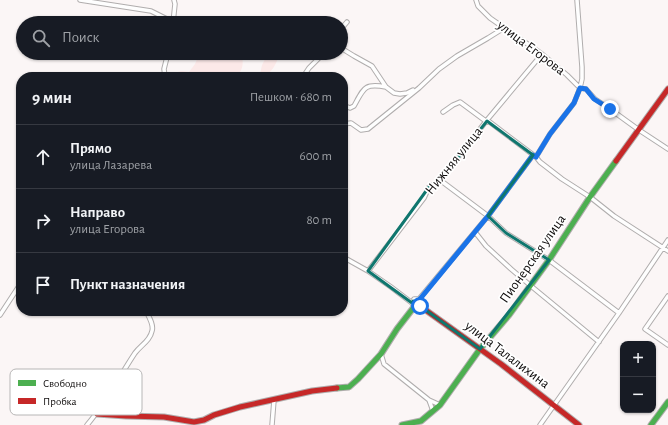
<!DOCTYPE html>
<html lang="ru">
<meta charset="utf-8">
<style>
:root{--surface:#171b24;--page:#242831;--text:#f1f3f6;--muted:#9ea1a6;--line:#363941}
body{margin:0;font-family:"Alegreya Sans",sans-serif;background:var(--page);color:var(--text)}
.controls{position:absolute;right:12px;bottom:12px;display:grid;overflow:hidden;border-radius:8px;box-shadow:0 1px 3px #0004}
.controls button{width:36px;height:36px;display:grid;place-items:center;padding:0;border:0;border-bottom:1px solid var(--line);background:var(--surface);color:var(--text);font:20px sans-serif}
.stop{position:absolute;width:12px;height:12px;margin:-9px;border:3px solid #1a73e8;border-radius:50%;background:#fff}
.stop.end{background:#1a73e8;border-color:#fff;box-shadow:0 1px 4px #0008}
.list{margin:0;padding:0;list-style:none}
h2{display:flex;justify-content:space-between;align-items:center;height:52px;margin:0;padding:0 16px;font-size:17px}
h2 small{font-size:13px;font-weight:400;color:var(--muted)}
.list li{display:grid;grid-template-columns:26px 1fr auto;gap:12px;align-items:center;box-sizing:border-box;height:64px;padding:0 16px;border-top:1px solid var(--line)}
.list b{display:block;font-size:15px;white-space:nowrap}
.list p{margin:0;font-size:13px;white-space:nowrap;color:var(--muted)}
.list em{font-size:13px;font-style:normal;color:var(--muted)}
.icon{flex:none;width:22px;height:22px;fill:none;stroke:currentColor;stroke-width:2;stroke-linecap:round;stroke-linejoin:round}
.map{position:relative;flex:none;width:668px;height:425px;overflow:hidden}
.search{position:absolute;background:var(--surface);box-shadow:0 1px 3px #0004;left:16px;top:16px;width:332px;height:44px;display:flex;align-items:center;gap:10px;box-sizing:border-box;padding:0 14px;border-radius:22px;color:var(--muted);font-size:15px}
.panel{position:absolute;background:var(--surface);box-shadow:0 1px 3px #0004;left:16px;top:72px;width:332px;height:244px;border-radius:16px}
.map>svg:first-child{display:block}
</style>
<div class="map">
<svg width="668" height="425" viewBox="0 0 668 425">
<rect width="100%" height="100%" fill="#fbf6f6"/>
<path fill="#fce9e8" d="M228,53h14c1,11 2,16 -6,24h-63c5,-7 8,-6 16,-5l6,-8 3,-7 7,-1 10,3 6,1 5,-4z
M268,53h12c-3,9 -8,21 -17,23l-3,-2 2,-9z"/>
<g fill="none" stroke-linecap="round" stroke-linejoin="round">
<defs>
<path id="street" d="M80,0l71,11 18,9 2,3
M476,0l2,6 12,12 52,36 25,21 13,13 6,1 9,10 15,10 29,21 29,19
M173,23l2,-19 -1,-4
M341,29l6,-7
M341,48l13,8 18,10 14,21 8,6 6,1 7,-1 6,-3
M165,77l-1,-8 4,-16
M303,77l6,-9 15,-15
M343,105l7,3 4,-2c10,-18 10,-23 32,-19
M443,112l10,-7 7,-3 27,20
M487,120l49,37 4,5 22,17 28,18 24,19 54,35
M343,124l8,-1 10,7 7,-1 51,-41 20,-19 18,-13 31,-18 16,-10
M440,180l48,36 18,17 43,27 70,53
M475,232l11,14 25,23 20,17 68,56
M343,257l25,14 23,16 21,16
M368,271l56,-73 5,-11 11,-7 47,-60 55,-66
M668,296l-23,33 23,16
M414,299h5l2,3 -1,4 -3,1h-3l-2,-4z
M419,299l69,-83 45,-61 3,2 14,-23 24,-31 6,-15 2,-9v-12l-5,-67
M0,315l21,-32
M381,354l3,10 45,36 11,5
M429,400l4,11
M87,425c19,-22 32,-48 48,-72 6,-8 15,-12 17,-22 2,-6 -3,-14 -6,-20
M272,425l2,-25
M540,425l79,-112 49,-73"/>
<path id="fast" d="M337,388l12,-1 9,-8 23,-25 16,-25 17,-22
M402,425l19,-4 19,-16 40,-56 29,-34 40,-55 41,-63 26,-36
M651,425l17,-23"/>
<path id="jam" d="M616,161l52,-72
M420,306l81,58 78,61
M97,414l29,2 38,1 30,5 10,-2 10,-5 26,-8 72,-16 25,-3"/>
</defs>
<use href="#street" stroke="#b0adad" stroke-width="5.5"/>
<use href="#fast" stroke="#b0adad" stroke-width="7"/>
<use href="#jam" stroke="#b0adad" stroke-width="7"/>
<use href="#street" stroke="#fefefe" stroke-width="3.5"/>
<use href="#fast" stroke="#4caf50" stroke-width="5"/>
<use href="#jam" stroke="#c62828" stroke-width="5"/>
</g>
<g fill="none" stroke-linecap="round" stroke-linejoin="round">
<path stroke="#1a73e8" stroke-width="5" d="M420,306l1,-4 -1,-3 68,-83 45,-61 3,2 14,-23 24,-31 6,-15 6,1 8,10 16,10"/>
</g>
<path fill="none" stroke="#0f766e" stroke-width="3" stroke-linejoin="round" d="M487,121l46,34 -45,61 18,17 43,27 -69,89 -67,-48 -1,2 -44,-32 61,-84 11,-7z"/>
<g text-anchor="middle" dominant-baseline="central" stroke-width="3.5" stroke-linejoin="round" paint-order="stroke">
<g font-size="14" fill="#0f0c0c" stroke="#fff">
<text transform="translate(531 48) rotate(37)">улица Егорова</text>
<text transform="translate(454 161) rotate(-51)">Нижняя улица</text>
<text transform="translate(533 259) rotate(-55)">Пионерская улица</text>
<text transform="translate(507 355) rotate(37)">улица Талалихина</text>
</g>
</g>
<rect x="10" y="369" width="132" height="46" rx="6" fill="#fff" stroke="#b7b6b6" stroke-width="1"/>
<rect x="18" y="380" width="18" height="6" fill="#4caf50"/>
<rect x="18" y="398" width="18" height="6" fill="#c62828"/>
<g font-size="11" fill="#0f0c0c">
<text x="43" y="387">Свободно</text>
<text x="43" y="405">Пробка</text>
</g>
</svg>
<div class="controls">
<button>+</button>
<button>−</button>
</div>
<div class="stop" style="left:420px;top:306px"></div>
<div class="stop end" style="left:610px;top:109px"></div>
<div class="search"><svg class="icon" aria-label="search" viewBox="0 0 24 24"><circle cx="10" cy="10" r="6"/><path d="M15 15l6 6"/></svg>Поиск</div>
<section class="panel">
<h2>9 мин<small>Пешком · 680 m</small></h2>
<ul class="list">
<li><svg class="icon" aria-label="ahead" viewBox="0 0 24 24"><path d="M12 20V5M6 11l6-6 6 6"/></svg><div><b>Прямо</b><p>улица Лазарева</p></div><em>600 m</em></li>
<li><svg class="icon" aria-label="right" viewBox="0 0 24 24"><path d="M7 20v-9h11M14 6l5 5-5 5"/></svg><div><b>Направо</b><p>улица Егорова</p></div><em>80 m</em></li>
<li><svg class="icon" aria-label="arrive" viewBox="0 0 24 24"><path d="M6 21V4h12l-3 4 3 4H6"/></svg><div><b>Пункт назначения</b></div></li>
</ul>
</section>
</div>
